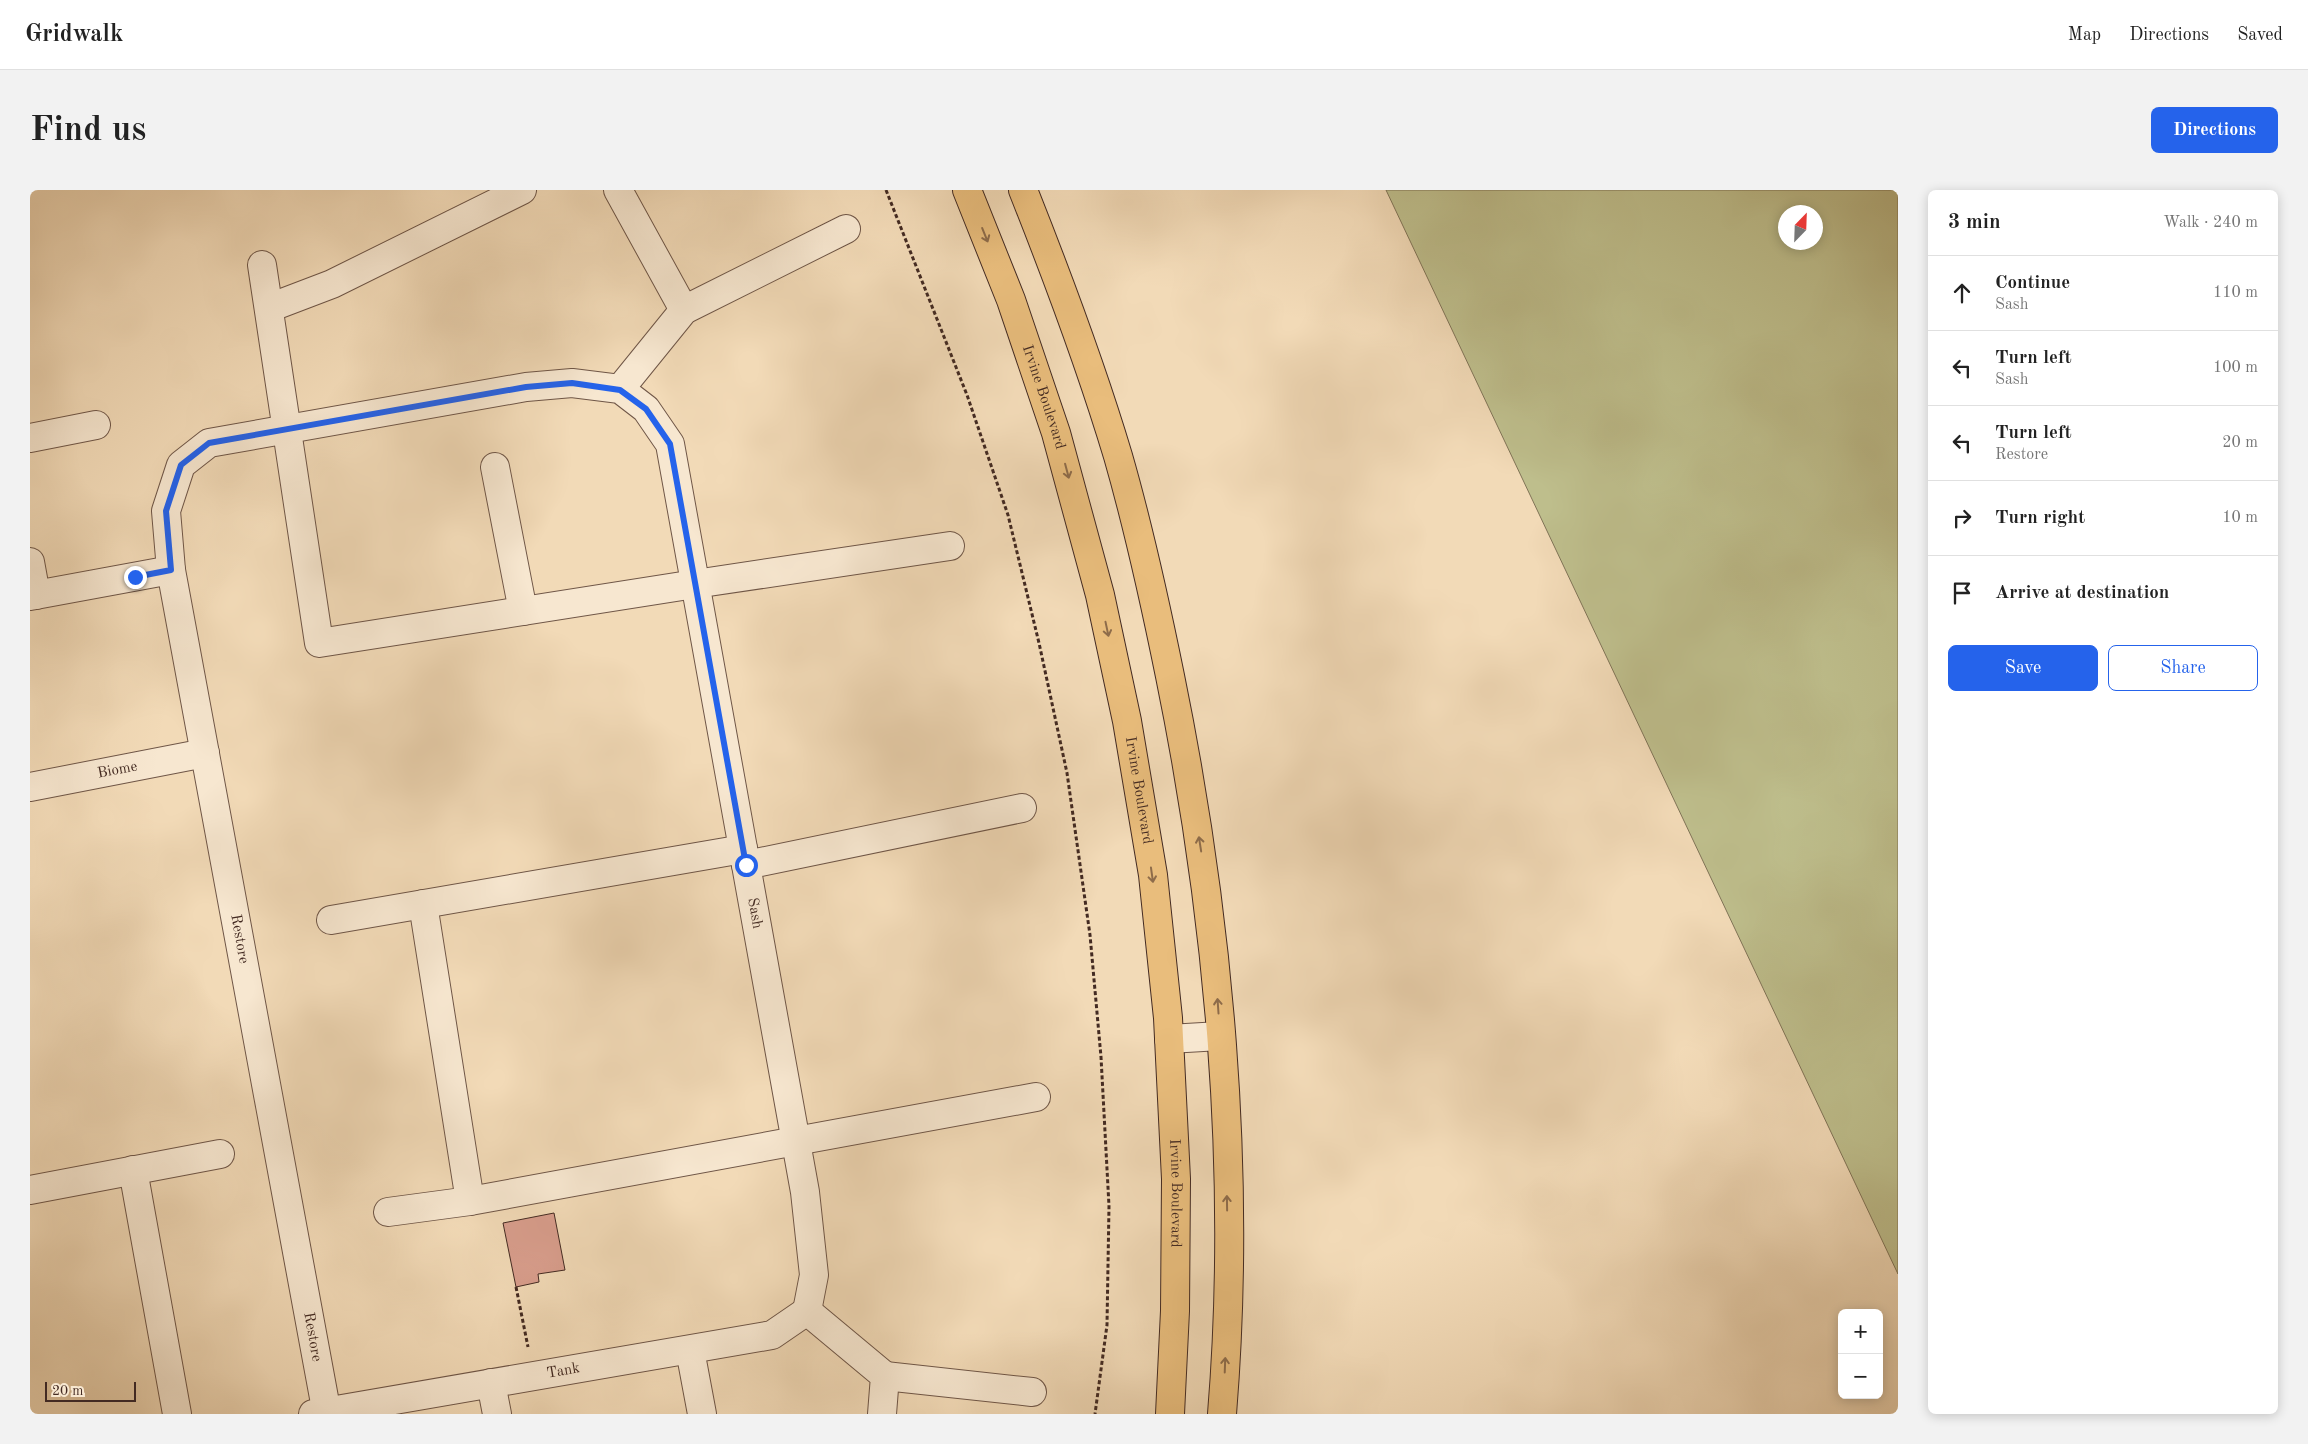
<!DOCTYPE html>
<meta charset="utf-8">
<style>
:root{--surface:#fff;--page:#f2f2f2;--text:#222;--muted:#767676;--line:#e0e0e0;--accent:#2563eb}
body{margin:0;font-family:"Old Standard TT",serif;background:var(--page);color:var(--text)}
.controls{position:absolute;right:15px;bottom:15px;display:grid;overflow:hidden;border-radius:8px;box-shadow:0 2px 12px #0003}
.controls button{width:45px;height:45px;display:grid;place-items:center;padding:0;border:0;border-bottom:1px solid var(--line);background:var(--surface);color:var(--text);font:25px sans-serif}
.compass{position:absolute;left:1748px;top:15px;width:45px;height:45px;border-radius:50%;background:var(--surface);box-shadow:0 2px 12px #0003;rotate:23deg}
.scale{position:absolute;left:15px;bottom:12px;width:91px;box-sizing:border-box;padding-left:5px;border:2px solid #432a22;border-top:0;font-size:14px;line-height:18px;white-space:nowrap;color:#432a22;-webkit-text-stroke:4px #f7e7d0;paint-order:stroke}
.stop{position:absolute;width:15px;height:15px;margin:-11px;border:4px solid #2563eb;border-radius:50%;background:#fff}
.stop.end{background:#2563eb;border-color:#fff;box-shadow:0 1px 5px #0008}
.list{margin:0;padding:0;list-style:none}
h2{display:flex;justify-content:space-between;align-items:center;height:65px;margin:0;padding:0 20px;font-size:21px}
h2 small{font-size:16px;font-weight:400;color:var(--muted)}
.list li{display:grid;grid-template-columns:32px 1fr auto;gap:15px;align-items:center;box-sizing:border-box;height:75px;padding:0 20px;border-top:1px solid var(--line)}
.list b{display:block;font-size:19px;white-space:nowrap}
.list p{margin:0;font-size:16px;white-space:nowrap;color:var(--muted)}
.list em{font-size:16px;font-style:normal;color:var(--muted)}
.actions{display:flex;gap:10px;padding:15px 20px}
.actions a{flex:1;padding:11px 0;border:1px solid var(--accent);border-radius:8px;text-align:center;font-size:18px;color:var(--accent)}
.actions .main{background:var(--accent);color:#fff}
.icon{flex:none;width:28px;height:28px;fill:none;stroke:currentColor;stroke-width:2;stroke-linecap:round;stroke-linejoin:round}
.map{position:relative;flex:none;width:1868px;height:1224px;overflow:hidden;border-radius:8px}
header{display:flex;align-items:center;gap:30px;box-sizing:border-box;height:70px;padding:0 25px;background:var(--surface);border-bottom:1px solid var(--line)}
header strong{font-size:24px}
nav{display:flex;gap:28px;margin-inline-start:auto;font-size:18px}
.intro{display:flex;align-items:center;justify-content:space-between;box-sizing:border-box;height:120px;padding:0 30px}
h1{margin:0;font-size:35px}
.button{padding:12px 22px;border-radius:8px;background:var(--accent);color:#fff;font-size:18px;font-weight:700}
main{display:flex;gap:30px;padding:0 30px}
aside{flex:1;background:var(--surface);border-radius:8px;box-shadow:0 2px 12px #0003}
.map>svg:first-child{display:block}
</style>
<header>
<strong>Gridwalk</strong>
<nav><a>Map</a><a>Directions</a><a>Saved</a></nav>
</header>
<div class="intro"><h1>Find us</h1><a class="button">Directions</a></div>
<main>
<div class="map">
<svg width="1868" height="1224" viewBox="0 0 1868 1224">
<rect width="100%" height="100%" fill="#f2dab7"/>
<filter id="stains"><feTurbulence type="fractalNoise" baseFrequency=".004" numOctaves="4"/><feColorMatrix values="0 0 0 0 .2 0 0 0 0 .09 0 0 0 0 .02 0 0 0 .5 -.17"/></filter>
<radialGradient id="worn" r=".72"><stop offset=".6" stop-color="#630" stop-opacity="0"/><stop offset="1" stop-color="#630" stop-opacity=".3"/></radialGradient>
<path fill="#bebe8c" stroke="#807457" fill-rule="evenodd" d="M1356,0h512v1084zM1756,22h30v30h-30z"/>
<path fill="#d99e8d" stroke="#432a22" d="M524,1023l11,57 -27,4 1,8 -23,5 -13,-64z"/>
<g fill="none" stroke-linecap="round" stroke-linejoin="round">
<defs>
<g id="minor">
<path d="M588,0l66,120"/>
<path d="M232,75l57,378 376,-59 255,-38"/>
<path d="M239,118l63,-24 190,-94"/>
<path d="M590,199l64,-79 162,-81"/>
<path d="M0,248l66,-13"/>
<path d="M465,277l28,144"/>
<path d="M0,372l6,33"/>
<path d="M0,406l141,-26"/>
<path id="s1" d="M0,597l175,-34"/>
<path d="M716,675l276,-57"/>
<path d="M393,714l47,297"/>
<path d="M301,730l412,-71"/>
<path d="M1139,849l51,-3"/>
<path d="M103,980l44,244"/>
<path d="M0,1000l190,-36"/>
<path d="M358,1022l82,-11 566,-104"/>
<path d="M777,1121l78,65 -3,38"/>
<path d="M660,1160l12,64"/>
<path d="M855,1186l147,16"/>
<path d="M461,1193l6,31"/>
<path id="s2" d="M283,1224l459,-79 35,-24"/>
<path id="s3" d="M297,1224l-156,-844 -5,-59 15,-46 28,-22 317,-56 46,-4 48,6 26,20 24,35 135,748 9,83 -7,36"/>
</g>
<g id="major">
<path id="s4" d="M937,0l44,110 45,133 44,162 27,126 26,154 15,143 8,161 -1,132 -5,103"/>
<path d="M993,0c35,88 68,176 95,266 21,73 37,146 52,220 49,240 72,494 52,738"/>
</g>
</defs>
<use href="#minor" stroke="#6f5647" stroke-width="30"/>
<use href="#major" stroke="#432a22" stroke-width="30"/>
<path stroke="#432a22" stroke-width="3" stroke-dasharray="4 2.5" stroke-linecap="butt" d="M856,0l81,205 41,120 31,128 28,130 23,162 11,122 8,149 -2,119 -12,89
M486,1097l12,60"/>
<use href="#minor" stroke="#f7e7d0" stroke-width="28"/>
<use href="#major" stroke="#e9bd7c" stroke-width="28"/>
</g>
<defs><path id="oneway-shaft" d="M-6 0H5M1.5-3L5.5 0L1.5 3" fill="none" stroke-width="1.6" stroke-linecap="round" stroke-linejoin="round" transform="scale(1.25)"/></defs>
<g stroke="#8e6c4a">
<use href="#oneway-shaft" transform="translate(955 45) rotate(68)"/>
<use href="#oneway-shaft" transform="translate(1037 281) rotate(75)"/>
<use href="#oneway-shaft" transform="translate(1077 439) rotate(78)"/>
<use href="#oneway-shaft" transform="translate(1170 654) rotate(-99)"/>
<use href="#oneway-shaft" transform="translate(1122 685) rotate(82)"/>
<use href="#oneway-shaft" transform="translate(1188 816) rotate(-94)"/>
<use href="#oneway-shaft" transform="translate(1197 1013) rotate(-91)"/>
<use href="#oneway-shaft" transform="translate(1195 1175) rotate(-88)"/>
</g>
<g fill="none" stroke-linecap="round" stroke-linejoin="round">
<path stroke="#2563eb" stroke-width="6" d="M105,387l36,-7 -5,-59 15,-46 28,-22 317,-56 46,-4 48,7 26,19 24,35 76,421"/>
</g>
<g text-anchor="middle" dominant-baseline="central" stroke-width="4.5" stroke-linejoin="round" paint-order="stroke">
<g font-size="15" fill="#432a22" stroke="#f7e7d0">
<text stroke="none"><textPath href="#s4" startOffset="221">Irvine Boulevard</textPath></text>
<text stroke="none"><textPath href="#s1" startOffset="89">Biome</textPath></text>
<text stroke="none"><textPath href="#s4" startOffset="626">Irvine Boulevard</textPath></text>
<text stroke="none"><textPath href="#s3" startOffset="1970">Sash</textPath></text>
<text transform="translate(209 749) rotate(80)">Restore</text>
<text stroke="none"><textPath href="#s4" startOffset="1031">Irvine Boulevard</textPath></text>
<text transform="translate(282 1147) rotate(80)">Restore</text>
<text stroke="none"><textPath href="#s2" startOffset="254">Tank</textPath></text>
</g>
</g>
<rect width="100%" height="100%" filter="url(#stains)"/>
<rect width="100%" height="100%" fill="url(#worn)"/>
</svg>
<div class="controls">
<button>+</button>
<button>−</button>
</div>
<svg class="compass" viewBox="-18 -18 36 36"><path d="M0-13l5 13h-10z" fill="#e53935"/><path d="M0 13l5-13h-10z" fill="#767676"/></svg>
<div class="scale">20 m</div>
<div class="stop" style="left:716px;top:675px"></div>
<div class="stop end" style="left:105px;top:387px"></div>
</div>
<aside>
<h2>3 min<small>Walk · 240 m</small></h2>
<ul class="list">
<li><svg class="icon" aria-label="ahead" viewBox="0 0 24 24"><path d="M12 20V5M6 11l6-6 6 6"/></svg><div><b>Continue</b><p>Sash</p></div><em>110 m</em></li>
<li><svg class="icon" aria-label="left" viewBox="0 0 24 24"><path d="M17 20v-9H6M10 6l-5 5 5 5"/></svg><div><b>Turn left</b><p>Sash</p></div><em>100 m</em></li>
<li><svg class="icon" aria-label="left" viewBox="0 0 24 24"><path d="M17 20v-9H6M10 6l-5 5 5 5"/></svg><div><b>Turn left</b><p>Restore</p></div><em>20 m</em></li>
<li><svg class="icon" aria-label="right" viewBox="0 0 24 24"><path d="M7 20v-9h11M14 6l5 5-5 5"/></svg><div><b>Turn right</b></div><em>10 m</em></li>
<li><svg class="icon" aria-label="arrive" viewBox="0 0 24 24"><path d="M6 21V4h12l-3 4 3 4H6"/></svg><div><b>Arrive at destination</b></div></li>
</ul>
<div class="actions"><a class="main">Save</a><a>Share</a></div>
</aside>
</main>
